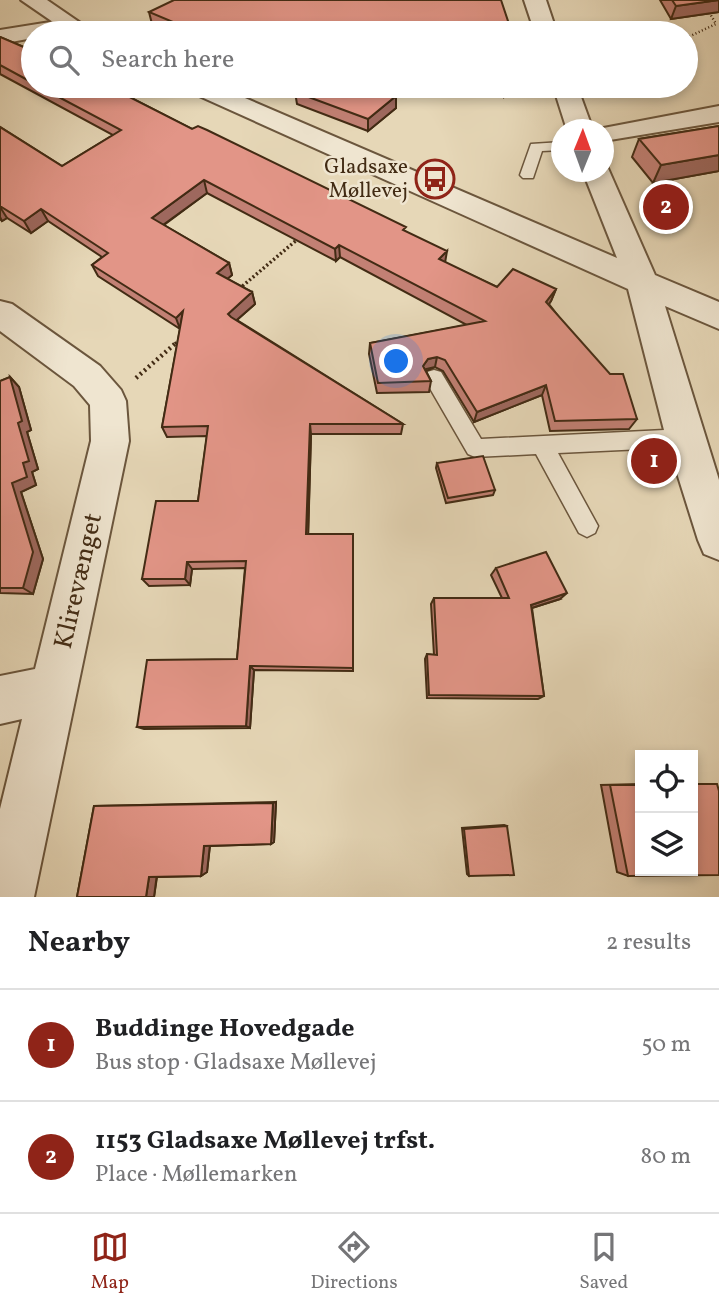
<!DOCTYPE html>
<meta charset="utf-8">
<style>
:root{--surface:#fff;--page:#f2f2f2;--text:#202124;--muted:#757577;--line:#e0e0e0;--accent:#8f2418}
body{margin:0;font-family:Vollkorn,serif;background:var(--page);color:var(--text)}
.controls{position:absolute;right:21px;bottom:21px;display:grid;overflow:hidden;border-radius:0px;box-shadow:0 4px 10px #0003}
.controls button{width:63px;height:63px;display:grid;place-items:center;padding:0;border:0;border-bottom:2px solid var(--line);background:var(--surface);color:var(--text);font:35px sans-serif}
.compass{position:absolute;left:551px;top:119px;width:63px;height:63px;border-radius:50%;background:var(--surface);box-shadow:0 4px 10px #0003;rotate:1deg}
.you{position:absolute;left:397px;top:362px;width:24px;height:24px;margin:-18px;border:5px solid #fff;border-radius:50%;background:#1a73e8;box-shadow:0 0 0 10px #1a73e833}
.badge{display:grid;place-items:center;width:46px;height:46px;border-radius:50%;background:var(--accent);color:#fff;font-size:23px;font-weight:700}
.pin{position:absolute;translate:-50% -50%;border:4px solid #fff;box-shadow:0 2px 7px #0006}
.list{margin:0;padding:0;list-style:none}
h2{display:flex;justify-content:space-between;align-items:center;height:91px;margin:0;padding:0 28px;font-size:30px}
h2 small{font-size:23px;font-weight:400;color:var(--muted)}
.list li{display:grid;grid-template-columns:46px 1fr auto;gap:21px;align-items:center;box-sizing:border-box;height:112px;padding:0 28px;border-top:2px solid var(--line)}
.list b{display:block;font-size:26px;white-space:nowrap}
.list p{margin:0;font-size:23px;white-space:nowrap;color:var(--muted)}
.list em{font-size:23px;font-style:normal;color:var(--muted)}
.icon{flex:none;width:38px;height:38px;fill:none;stroke:currentColor;stroke-width:2;stroke-linecap:round;stroke-linejoin:round}
.map{position:relative;flex:none;width:719px;height:897px;overflow:hidden}
.search{position:absolute;background:var(--surface);box-shadow:0 4px 10px #0003;left:21px;right:21px;top:21px;height:77px;display:flex;align-items:center;gap:18px;box-sizing:border-box;padding:0 24px;border-radius:38px;color:var(--muted);font-size:26px}
.sheet{height:315px;background:var(--surface)}
nav{display:flex;justify-content:space-around;align-items:center;box-sizing:border-box;height:98px;border-top:2px solid var(--line);background:var(--surface);font-size:19px;color:var(--muted)}
nav a{display:grid;justify-items:center;gap:4px}
nav .on{color:var(--accent)}
.map>svg:first-child{display:block}
</style>
<div class="map">
<svg width="719" height="897" viewBox="0 0 719 897">
<rect width="100%" height="100%" fill="#e6d7b7"/>
<filter id="stains"><feTurbulence type="fractalNoise" baseFrequency=".00286" numOctaves="4"/><feColorMatrix values="0 0 0 0 .2 0 0 0 0 .09 0 0 0 0 .02 0 0 0 .5 -.17"/></filter>
<radialGradient id="worn" r=".72"><stop offset=".6" stop-color="#630" stop-opacity="0"/><stop offset="1" stop-color="#630" stop-opacity=".3"/></radialGradient>
<g fill="none" stroke-linecap="round" stroke-linejoin="round">
<defs>
<path id="service" d="M562,142v8l-20,1 -9,27h-10l-3,-3 11,-31z
M434,370l7,2 40,67 204,-10 7,3 3,6 -3,6 -7,3 -127,6 40,73 -3,7 -8,4 -8,-4 -43,-79 -61,3 -7,-3 -44,-76 3,-6z"/>
<path id="minor" d="M69,19l11,7 -3,5 -44,2v5l-33,6v-14z
M719,106v16l-115,19v-11h-11z
M0,301l12,3 88,62 21,24 5,11 3,40 -95,456h-34v-88l22,-90 -22,5v-48l35,-7 56,-228 -1,-36 -16,-19 -74,-55z"/>
<path id="tertiary" d="M21,0h26l48,33h-26z
M524,0h22l11,33h-22z
M185,86h32l400,172 -34,-86h21v-7l3,1 48,109 64,27v27l-54,-23 54,174v80l-15,-6 -6,-14 -32,-102 -38,-149 -440,-198z
M553,86h24l16,44h-26z"/>
</defs>
<use href="#service" stroke="#6b563d" stroke-width="3"/>
<use href="#minor" stroke="#6b563d" stroke-width="4"/>
<use href="#tertiary" stroke="#6b563d" stroke-width="4"/>
<path stroke="#422b14" stroke-width="2.5" stroke-dasharray="1 2.5" stroke-linecap="butt" d="M686,38l30,-14 -14,-24"/>
<path stroke="#422b14" stroke-width="3.5" stroke-dasharray="2 2.5" stroke-linecap="butt" d="M343,200l14,-12
M239,289l60,-51
M175,344l7,-6"/>
<path stroke="#422b14" stroke-width="4.5" stroke-dasharray="2 3.5" stroke-linecap="butt" d="M136,378l41,-36"/>
<use href="#service" fill="#efe5d0" fill-rule="evenodd"/>
<use href="#minor" fill="#efe5d0" fill-rule="evenodd"/>
<use href="#tertiary" fill="#efe5d0" fill-rule="evenodd"/>
</g>
<path fill="#c28074" stroke="#422b14" stroke-width="2" d="M660,0h59v12l-48,7z
M149,12l363,21h-338l-22,-9z
M0,37l26,11 7,-1v39h75l84,43 213,102 40,32 52,24 59,2 -5,12 -2,3 88,115 -8,10 -79,2 -8,-36 -68,27 -31,-51 -8,-4 -9,4 5,10 -2,11 -52,1 -8,-39 1,-11 97,-18 -127,-68 -4,4 -129,-68 -43,32 65,38 3,12 -5,4 25,13 3,12 -18,16 166,104 -2,10h-90l-3,100h45v137l-99,-1 -4,58 -106,1 -7,-2 100,-68 8,-91 -53,1 -2,16 -41,1 -7,-7 56,-78 9,-65 -40,1 -5,-10 18,-98 -82,-53 -6,-11 10,-8 -54,-36 -17,12 -24,-15 -5,3 -2,-2v-92l62,39 51,-31 -113,-61z
M294,86h222l-11,10h-109v12l-28,23 -71,-27 -2,-12 6,-4z
M719,126v45l-66,12 -21,-26 7,-18z
M10,377l9,10 12,43 -4,2 11,37 -6,3 4,13 -15,7 22,67 -10,35 -33,-1v-212z
M437,463l58,27 -2,5 -47,8 -10,-35z
M496,568l64,31 -28,9 12,88 -6,3 -111,-1 -2,-39 2,-5 7,1 -3,-51 3,-6h68l-11,-23z
M640,784l-12,92 -11,-4 -16,-87z
M276,802l-2,40 -3,2 -61,2 -3,26 -6,4 -44,1 -3,20h-77l17,-91z
M504,825l3,1 -38,50 -2,-2 -5,-46z"/>
<path fill="#9e685e" stroke="#422b14" stroke-width="2" d="M719,0v12l-48,7 5,-13z
M508,86h8l-11,10z
M396,96v12l-28,23v-12z
M719,155v16l-66,12 8,-18z
M204,180l3,13 -51,37 -4,-12z
M0,207l7,11 -5,3 -2,-4z
M41,209l7,12 -17,12 -7,-12z
M339,245l1,12 -4,4 -1,-12z
M447,251l-2,12 -6,-4z
M229,263l3,12 -12,10 -3,-12z
M556,289l-5,12 -9,12 4,-11z
M252,292l3,12 -24,21 -3,-11z
M183,311l-3,18 -4,-11z
M437,357l-2,10 -9,2 -4,8 1,-11 5,-7z
M10,377l9,10 12,43 -4,2 11,37 -6,3 4,13 -15,7 22,67 -10,35 -10,-6 -11,-105 11,-20z
M546,385l-4,10 -68,27 3,-10z
M310,424l1,10 -3,108 -2,-8z
M187,562l5,7 -2,16 -5,-6z
M567,593l-7,6 -35,11 6,-5z
M250,666l4,4 -4,58 -4,-2z
M276,802l-2,40 -3,2 2,-41z
M210,844l-3,28 -6,4 3,-30z
M157,874l-3,23h-8l3,-20z"/>
<path fill="#e29587" stroke="#422b14" stroke-width="2" d="M174,0h327l11,33h-313l-50,-21z
M672,0h47l-43,6z
M0,37l26,11 4,-3 3,2v36l-33,-18z
M38,86h70l84,43 6,-3 9,4 199,97 -3,3 44,21 -8,8 58,28 16,-18 43,20 -10,13 64,72h13l14,45 -82,2 -9,-36 -69,27 -32,-52 -8,-3 -9,2 -5,7 8,15 -53,2 -8,-40 115,-22 -146,-76 -4,4 -131,-69 -52,38 77,45 -12,10 35,19 -24,22 3,3 172,107h-93l-4,110h47v134l-103,-2 -4,60 -109,1 10,-67 90,-1 9,-98 -59,1 -2,17h-43l14,-78h42l10,-75 -46,1 21,-116 -7,7 -84,-53 16,-12 -67,-44 -17,12 -24,-15v-79l62,39 59,-36z
M305,86h66l25,10 -28,23 -73,-27z
M719,126v29l-58,10 -22,-26z
M10,377l12,44 -4,2 11,38 -6,2 4,14 -15,6 21,69 -10,36h-23v-207z
M483,456l12,34 -47,8 -11,-35z
M546,552l21,41 -36,12 13,91 -115,-1 -2,-41 10,1 -3,-57h75l-13,-30z
M693,784h24l2,7v84l-91,1 -18,-91h30v86h53z
M273,803l-2,41 -67,2 -3,30 -52,1 -3,20h-69l17,-91z
M507,826l7,49 -45,1 -5,-47z"/>
<defs>
<symbol id="bus-ring" viewBox="-11 -11 22 22"><circle r="9.5" fill="#efe5d0" stroke="#8f2418" stroke-width="1.5"/><path d="M-5-6H5V4H4V6H2V4H-2V6H-4V4H-5ZM-3.5-4V0h7V-4ZM-3.5 1.2v1.5H-2V1.2ZM2 1.2v1.5H3.5V1.2Z" fill="#8f2418"/></symbol>
</defs>
<g fill-rule="evenodd">
<use href="#bus-ring" x="413" y="157" width="44" height="44"/>
</g>
<g text-anchor="middle" dominant-baseline="central" stroke-width="5" stroke-linejoin="round" paint-order="stroke">
<g font-size="21" fill="#422b14" stroke="#efe5d0" text-anchor="end">
<text x="408" y="167">Gladsaxe<tspan x="408" dy="24">Møllevej</tspan></text>
</g>
<g font-size="26" fill="#422b14" stroke="#efe5d0">
<text transform="translate(79 581) rotate(-77)">Klirevænget</text>
</g>
</g>
<rect width="100%" height="100%" filter="url(#stains)"/>
<rect width="100%" height="100%" fill="url(#worn)"/>
</svg>
<div class="controls">
<button><svg class="icon" aria-label="locate" viewBox="0 0 24 24"><circle cx="12" cy="12" r="6"/><path d="M12 2v4M12 18v4M2 12h4M18 12h4"/></svg></button>
<button><svg class="icon" aria-label="layers" viewBox="0 0 24 24"><path d="M12 4l9 5-9 5-9-5zM3 14l9 5 9-5"/></svg></button>
</div>
<svg class="compass" viewBox="-18 -18 36 36"><path d="M0-13l5 13h-10z" fill="#e53935"/><path d="M0 13l5-13h-10z" fill="#757577"/></svg>
<div class="you"></div>
<div class="pin badge" style="left:654px;top:461px">1</div>
<div class="pin badge" style="left:666px;top:207px">2</div>
<div class="search"><svg class="icon" aria-label="search" viewBox="0 0 24 24"><circle cx="10" cy="10" r="6"/><path d="M15 15l6 6"/></svg>Search here</div>
</div>
<section class="sheet">
<h2>Nearby<small>2 results</small></h2>
<ul class="list">
<li><span class="badge">1</span><div><b>Buddinge Hovedgade</b><p>Bus stop · Gladsaxe Møllevej</p></div><em>50 m</em></li>
<li><span class="badge">2</span><div><b>1153 Gladsaxe Møllevej trfst.</b><p>Place · Møllemarken</p></div><em>80 m</em></li>
</ul>
</section>
<nav>
<a class="on"><svg class="icon" aria-label="map" viewBox="0 0 24 24"><path d="M3 6l6-2 6 2 6-2v14l-6 2-6-2-6 2zM9 4v14M15 6v14"/></svg>Map</a>
<a><svg class="icon" aria-label="directions" viewBox="0 0 24 24"><path d="M12 3l9 9-9 9-9-9zM9 14v-3h6M13 9l2 2-2 2"/></svg>Directions</a>
<a><svg class="icon" aria-label="saved" viewBox="0 0 24 24"><path d="M7 4h10v16l-5-4-5 4z"/></svg>Saved</a>
</nav>
